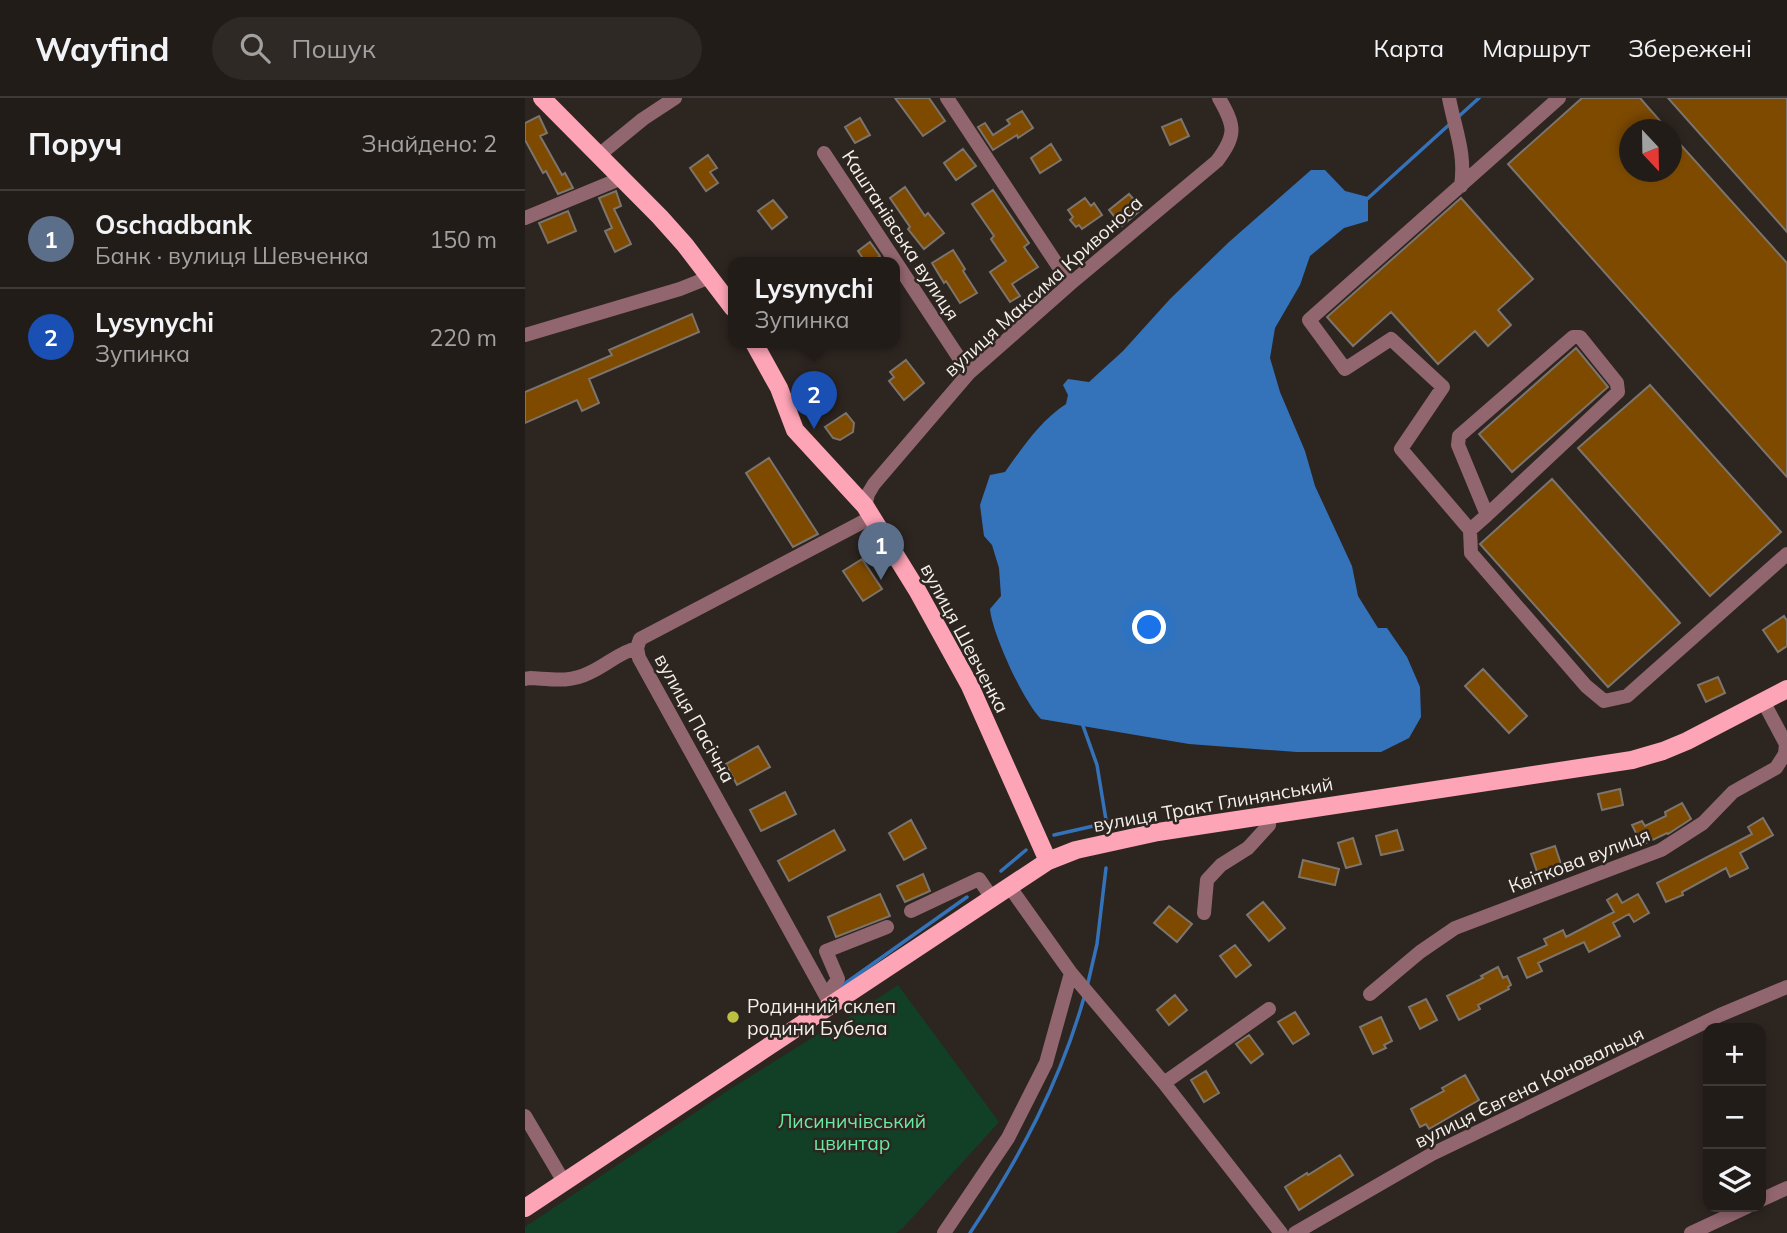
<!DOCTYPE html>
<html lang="uk">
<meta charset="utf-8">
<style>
:root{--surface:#221c18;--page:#2e2925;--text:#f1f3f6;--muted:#a2a1a2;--line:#3f3a37;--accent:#bdbf43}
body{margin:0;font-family:Mulish,sans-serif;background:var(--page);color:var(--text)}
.controls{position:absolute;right:21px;bottom:21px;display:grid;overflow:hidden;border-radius:14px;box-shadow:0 4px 10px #0003}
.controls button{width:63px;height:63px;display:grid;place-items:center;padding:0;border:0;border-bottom:2px solid var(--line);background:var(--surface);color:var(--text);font:35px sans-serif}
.compass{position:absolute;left:1094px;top:21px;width:63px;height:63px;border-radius:50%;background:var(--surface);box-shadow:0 4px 10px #0003;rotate:158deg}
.you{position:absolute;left:625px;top:530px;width:24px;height:24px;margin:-18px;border:5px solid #fff;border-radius:50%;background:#1a73e8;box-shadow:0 0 0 10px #1a73e833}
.badge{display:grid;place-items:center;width:46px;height:46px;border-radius:50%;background:var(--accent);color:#fff;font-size:23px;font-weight:700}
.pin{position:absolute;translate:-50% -58px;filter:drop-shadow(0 2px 4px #0008)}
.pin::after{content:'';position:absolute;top:37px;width:24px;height:21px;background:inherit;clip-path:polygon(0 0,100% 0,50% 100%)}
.popup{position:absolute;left:203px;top:159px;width:172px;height:91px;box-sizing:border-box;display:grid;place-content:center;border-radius:14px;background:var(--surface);filter:drop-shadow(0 2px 5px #0005);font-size:23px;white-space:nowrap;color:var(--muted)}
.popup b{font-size:26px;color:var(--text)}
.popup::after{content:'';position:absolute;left:50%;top:100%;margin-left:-14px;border:14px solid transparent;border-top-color:var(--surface)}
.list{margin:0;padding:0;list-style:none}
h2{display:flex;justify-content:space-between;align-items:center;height:91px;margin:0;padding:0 28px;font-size:30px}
h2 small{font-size:23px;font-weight:400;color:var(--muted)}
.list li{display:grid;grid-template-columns:46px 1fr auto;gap:21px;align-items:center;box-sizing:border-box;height:98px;padding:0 28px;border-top:2px solid var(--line)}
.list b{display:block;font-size:26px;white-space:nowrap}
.list p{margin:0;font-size:23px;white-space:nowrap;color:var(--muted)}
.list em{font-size:23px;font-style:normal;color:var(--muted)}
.icon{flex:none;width:38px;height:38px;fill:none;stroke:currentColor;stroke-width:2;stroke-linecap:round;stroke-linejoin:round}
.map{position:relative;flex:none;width:1262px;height:1135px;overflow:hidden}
header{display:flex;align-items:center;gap:42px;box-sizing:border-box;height:98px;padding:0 35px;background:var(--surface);border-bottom:2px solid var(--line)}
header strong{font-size:33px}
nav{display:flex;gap:38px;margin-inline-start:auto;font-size:24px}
.search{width:490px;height:63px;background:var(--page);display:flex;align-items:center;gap:18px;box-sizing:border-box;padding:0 24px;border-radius:38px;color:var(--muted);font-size:26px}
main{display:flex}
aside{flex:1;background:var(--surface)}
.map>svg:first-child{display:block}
</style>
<header>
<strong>Wayfind</strong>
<div class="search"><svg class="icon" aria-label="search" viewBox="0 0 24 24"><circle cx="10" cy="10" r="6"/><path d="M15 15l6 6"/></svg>Пошук</div>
<nav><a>Карта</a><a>Маршрут</a><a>Збережені</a></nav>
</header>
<main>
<aside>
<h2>Поруч<small>Знайдено: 2</small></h2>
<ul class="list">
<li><span class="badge" style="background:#5c6f8a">1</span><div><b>Oschadbank</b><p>Банк · вулиця Шевченка</p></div><em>150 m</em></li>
<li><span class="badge" style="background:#1a4fb4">2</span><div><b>Lysynychi</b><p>Зупинка</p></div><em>220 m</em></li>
</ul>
</aside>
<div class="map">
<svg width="1262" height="1135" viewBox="0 0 1262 1135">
<rect width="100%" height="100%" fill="#2d2520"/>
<path fill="#114026" d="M373,887l101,137 -96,106 -7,5h-371v-6l210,-141 85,-53 8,-2z"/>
<path fill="#3473ba" d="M786,72h14l20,21 23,6v24l-24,7 -34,28 -10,29 -25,43 -5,30 10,34 25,59 10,35 37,80 6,30 20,32h9l20,29 13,30 1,30 -12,21 -28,14h-84l-108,-8 -148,-25c-18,-18 -49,-86 -51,-110l11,-13 -2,-28 -7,-23 -8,-9 -4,-31 10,-30 15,-3c18,-25 35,-51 61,-68l2,-9 -5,-10 5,-6 21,3 34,-31 47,-52 59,-57z"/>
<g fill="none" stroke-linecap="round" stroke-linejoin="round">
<path stroke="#3473ba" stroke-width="3.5" d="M932,20l22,-20
M841,102l85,-77
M529,737l44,-10 9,1 -10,-61 -15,-42
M476,773l25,-21
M315,889l127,-90
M562,889l10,-43 9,-76
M445,1135c49,-74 91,-152 115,-239"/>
</g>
<path fill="#7d4a00" stroke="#7c756d" stroke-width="2" d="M370,0h34l16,23 -22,15z
M1057,0h58l28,32h-39v42h42v-38l116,129v214l-279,-313z
M1143,0h119v134z
M497,13l11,17 -15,10 -1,-3 -24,15 -15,-23 7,-4 8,12 17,-11 -3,-4z
M14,18l8,17 -7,3 22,39 3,-2 8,15 -15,6 -12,-23 -3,2 -18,-33v-17z
M335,20l10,17 -15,8 -10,-16z
M656,21l8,17 -19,9 -8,-18z
M526,46l10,16 -21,13 -9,-15z
M438,51l13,17 -20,14 -12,-17z
M183,57l9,13 -7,4 8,11 -12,8 -16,-23z
M380,89l20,29 3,-3 16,20 -20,16 -16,-20 2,-2 -20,-29z
M468,92l36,53 -5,4 14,20 -26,17 8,12 -10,6 -20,-30 16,-11 -15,-22 3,-3 -22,-32z
M91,93l5,15 -7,3 17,35 -16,8 -10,-21 7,-3 -13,-30z
M604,96l13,15 -20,17 -13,-16z
M560,100l6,8 3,-3 8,12 -20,14 -3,-4 -3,2 -6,-7 3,-3 -5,-7z
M936,100l72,81 -35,31 13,15 -23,21 -13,-15 -37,33 -47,-52 -38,34 -26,-29z
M248,102l14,17 -15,12 -14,-18z
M43,113l8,20 -28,12 -9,-20z
M345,144l10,14 -9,7h-5l-8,-12z
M428,152l12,19 -2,2 14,22 -17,10 -14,-22 -2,2 -12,-20z
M167,216l7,18 -110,47 10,24 -17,8 -5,-11 -52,23v-31l87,-37 -3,-5z
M1051,250l32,39 -96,85 -33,-38z
M381,262l18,23 -20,17 -15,-19 5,-4 -4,-5z
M1125,287l131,147 -71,64 -132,-148z
M321,315l8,10 -1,9 -13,8 -7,-2 -8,-11z
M244,360l49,76 -25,13 -47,-74z
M1027,381l128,144 -72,64 -128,-143z
M337,461l20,30 -19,12 -20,-30z
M1259,518l3,5v25l-9,6 -15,-22z
M958,571l44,47 -18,17 -44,-47z
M1193,579l7,16 -19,9 -8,-17z
M233,648l12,21 -33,18 -11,-21z
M1095,691l3,16 -21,5 -4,-16z
M260,694l11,22 -35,17 -11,-21z
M1157,705l9,16 -23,15 -1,-1 -25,12 -10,-20 10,-4 3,5 21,-10 -1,-4z
M1238,720l10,17 -33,18 8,15 -18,9 -4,-9 -44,24 1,3 -17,7 -9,-19 95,-49 -4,-7z
M386,722l15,28 -22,12 -15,-27z
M309,732l11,20 -56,31 -11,-20z
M872,732l6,20 -22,5 -5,-19z
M828,740l8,26 -15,4 -8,-25z
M1030,748l7,21 -24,8 -7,-21z
M778,762l36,9 -4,16 -36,-8z
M398,776l7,17 -25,11 -8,-16z
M355,796l10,22 -54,21 -8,-20z
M1092,796l5,9 16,-9 11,19 -15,9 -5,-8 -16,9 7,13 -31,16 -5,-10 -46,21 4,8 -15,7 -9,-20 29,-13 -3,-6 19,-9 3,7 48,-25 -7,-12z
M738,804l22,26 -16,13 -22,-26z
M644,808l23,18 -15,18 -23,-19z
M710,847l16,20 -15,12 -16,-21z
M973,869l5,11 4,-2 4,9 -3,2 1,2 -31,16 2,4 -21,11 -12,-24 36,-18 -2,-2z
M650,897l12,15 -18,15 -12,-15z
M901,901l11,21 -17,9 -11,-22z
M770,914l14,22 -16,10 -15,-22z
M856,919l11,24 -8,4 2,3 -13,6 -13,-27z
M724,937l14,19 -12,9 -15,-19z
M681,973l13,22 -15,9 -13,-22z
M940,977l14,25 -50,29 -3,-5 -6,3 -9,-18 33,-18 -2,-3z
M815,1057l13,20 -54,35 -14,-23 22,-14 1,2z"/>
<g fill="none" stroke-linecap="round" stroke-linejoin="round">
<path stroke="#92666f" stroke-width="14" d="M422,0l123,186
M924,0c6,32 17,55 12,88
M1034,0l-250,222 36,49 46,-30 52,48 -42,62 69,81 1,23 115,133 18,15 23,-5 160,-142
M299,55l145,220
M74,57l44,-36 32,-21
M0,120l97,-40
M0,237l155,-46 30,-12
M340,408l3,-12 6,-10 95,-111 101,-89 147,-123c20,-27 18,-35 2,-63
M945,432l17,-15 131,-123 -1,-9 -37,-46h-7l-114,99 -1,9 29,70
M0,581l5,-1c21,1 39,5 59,-5 17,-7 30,-21 48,-25
M1238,603l24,45
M386,813l68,-32 13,19
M679,815l3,-33 14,-15 27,-17 21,-23 1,-11
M546,875l93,110 117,150
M845,896l50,-42 35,-24 206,-78 42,-27 30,-31 43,-24 9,-14 1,-10
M301,898l12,-17 -12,-28 61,-24
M309,906l-8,-8 -187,-338 -2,-10 3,-9 232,-122
M639,985l105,-74
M0,1018l39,66
M1236,1102l26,-12
M419,1135l64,-95 38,-75 25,-90 -62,-87
M770,1135l137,-79 288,-139 67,-28
M1166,1135l56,-26"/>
<path stroke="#fea4b7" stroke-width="18" d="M17,0l118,119 25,28 48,63
M229,245l25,45 16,42 70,76 52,84 53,96 78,175
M0,1110l523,-347 28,-11 82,-18 474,-72 31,-9 24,-10 100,-52"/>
</g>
<circle fill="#bdbf43" stroke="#2d2520" stroke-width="2.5" cx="208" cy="919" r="7"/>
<g text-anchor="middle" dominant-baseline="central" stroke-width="5" stroke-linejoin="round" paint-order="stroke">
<g font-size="19" fill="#f4efeb" stroke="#2d2520">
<text transform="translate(376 137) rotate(57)">Каштанівська вулиця</text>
<text transform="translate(518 188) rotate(-42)">вулиця Максима Кривоноса</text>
<text transform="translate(440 540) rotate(62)">вулиця Шевченка</text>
<text transform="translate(170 620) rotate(61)">вулиця Пасічна</text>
<text transform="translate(688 706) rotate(-10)">вулиця Тракт Глинянський</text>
<text transform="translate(1054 762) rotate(-21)">Квіткова вулиця</text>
<text transform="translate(1004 989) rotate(-26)">вулиця Євгена Коновальця</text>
</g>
<g font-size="19" fill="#f4efeb" stroke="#2d2520" text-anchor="start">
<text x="222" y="908">Родинний склеп<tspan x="222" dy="22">родини Бубела</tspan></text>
</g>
<g font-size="19" fill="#68eba0" stroke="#2d2520">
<text x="327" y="1023">Лисиничівський<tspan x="327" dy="22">цвинтар</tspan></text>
</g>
</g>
</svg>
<div class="controls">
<button>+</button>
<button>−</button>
<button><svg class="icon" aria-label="layers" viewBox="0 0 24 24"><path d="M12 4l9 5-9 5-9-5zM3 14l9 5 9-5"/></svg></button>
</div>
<svg class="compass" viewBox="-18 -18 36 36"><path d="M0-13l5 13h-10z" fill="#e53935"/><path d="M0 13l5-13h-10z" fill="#a2a1a2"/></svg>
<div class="you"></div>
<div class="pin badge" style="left:356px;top:482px;background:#5c6f8a">1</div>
<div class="pin badge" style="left:289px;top:331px;background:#1a4fb4">2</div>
<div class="popup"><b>Lysynychi</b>Зупинка</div>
</div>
</main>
